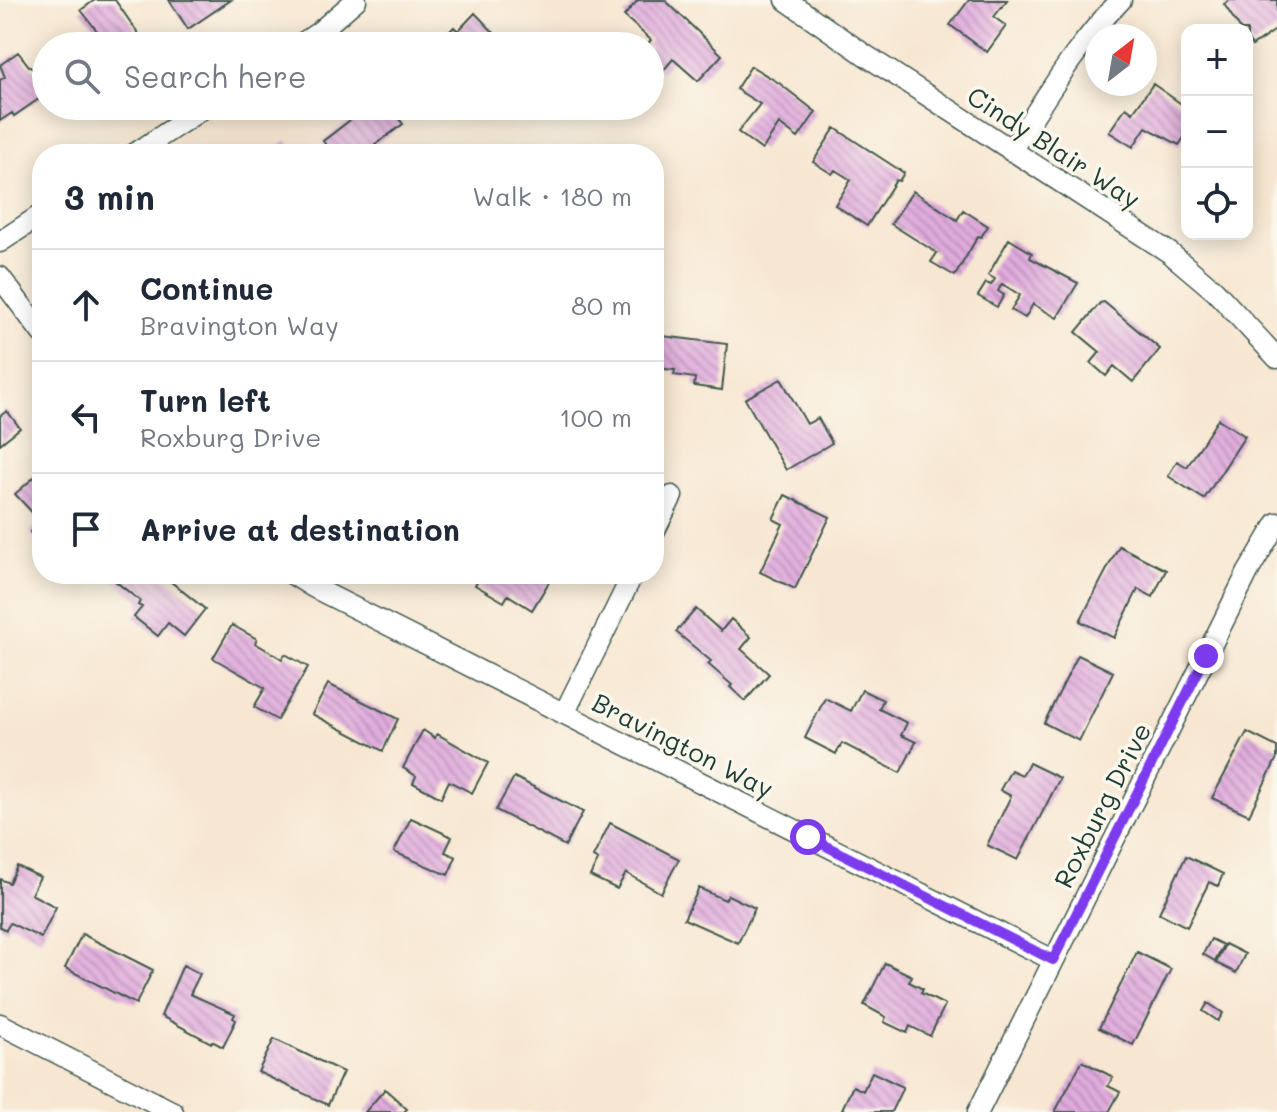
<!DOCTYPE html>
<meta charset="utf-8">
<style>
:root{--surface:#fff;--page:#f6f6f7;--text:#1f2937;--muted:#747a83;--line:#e0e1e3}
body{margin:0;font-family:Mali,sans-serif;background:var(--page);color:var(--text)}
.controls{position:absolute;right:24px;top:24px;display:grid;overflow:hidden;border-radius:16px;box-shadow:0 4px 20px #0003}
.controls button{width:72px;height:72px;display:grid;place-items:center;padding:0;border:0;border-bottom:2px solid var(--line);background:var(--surface);color:var(--text);font:40px sans-serif}
.compass{position:absolute;left:1085px;top:24px;width:72px;height:72px;border-radius:50%;background:var(--surface);box-shadow:0 4px 20px #0003;rotate:31deg}
.stop{position:absolute;width:24px;height:24px;margin:-18px;border:6px solid #7c3aed;border-radius:50%;background:#fff}
.stop.end{background:#7c3aed;border-color:#fff;box-shadow:0 2px 8px #0008}
.list{margin:0;padding:0;list-style:none}
h2{display:flex;justify-content:space-between;align-items:center;height:104px;margin:0;padding:0 32px;font-size:34px}
h2 small{font-size:26px;font-weight:400;color:var(--muted)}
.list li{display:grid;grid-template-columns:52px 1fr auto;gap:24px;align-items:center;box-sizing:border-box;height:112px;padding:0 32px;border-top:2px solid var(--line)}
.list b{display:block;font-size:30px;white-space:nowrap}
.list p{margin:0;font-size:26px;white-space:nowrap;color:var(--muted)}
.list em{font-size:26px;font-style:normal;color:var(--muted)}
.icon{flex:none;width:44px;height:44px;fill:none;stroke:currentColor;stroke-width:2;stroke-linecap:round;stroke-linejoin:round}
.map{position:relative;flex:none;width:1277px;height:1112px;overflow:hidden}
.search{position:absolute;background:var(--surface);box-shadow:0 4px 20px #0003;left:32px;top:32px;width:632px;height:88px;display:flex;align-items:center;gap:20px;box-sizing:border-box;padding:0 28px;border-radius:44px;color:var(--muted);font-size:30px}
.panel{position:absolute;background:var(--surface);box-shadow:0 4px 20px #0003;left:32px;top:144px;width:632px;height:440px;border-radius:32px}
.map>svg:first-child{display:block}
</style>
<div class="map">
<svg width="1277" height="1112" viewBox="0 0 1277 1112">
<defs>
<pattern id="building-back-hatch" width="6" height="6" patternUnits="userSpaceOnUse" patternTransform="scale(2)"><rect width="6" height="6" fill="#e0abdd"/><path d="M-1 5l2 2M0 0l6 6M5-1l2 2" fill="none" stroke="#b58cb4"/></pattern>
</defs>
<rect width="100%" height="100%" fill="#fbf7ec"/>
<filter id="ink" filterUnits="userSpaceOnUse"><feTurbulence type="fractalNoise" baseFrequency=".0125" numOctaves="2"/><feDisplacementMap in="SourceGraphic" scale="16" xChannelSelector="R" yChannelSelector="G"/><feConvolveMatrix kernelMatrix="1 2 1 2 8 2 1 2 1" color-interpolation-filters="sRGB"/></filter>
<filter id="wash" filterUnits="userSpaceOnUse"><feTurbulence type="fractalNoise" baseFrequency=".006" numOctaves="4" result="noise"/><feDisplacementMap in="SourceGraphic" scale="32" xChannelSelector="R" yChannelSelector="G"/><feGaussianBlur stdDeviation="1.8" result="paint"/><feColorMatrix in="noise" values="0 0 0 0 0 0 0 0 0 0 0 0 0 0 0 0 0 1.4 0 .05"/><feComposite in="paint" operator="in"/></filter>
<g filter="url(#wash)">
<rect width="100%" height="100%" fill="#f7e7d2"/>
<g id="blocks">
<path fill="url(#building-back-hatch)" d="M95,0h20l32,46h-60l14,-10 -20,-26z
M169,0h62l-43,29z
M638,0h27l57,55 -24,26 -25,-22 -11,13 -12,-10v-16h-4l5,-6 -27,-24z
M969,0h38l-13,17 12,9 -19,26 -37,-27z
M1230,0h47v29l-25,17 -5,-7v-9h-6l-17,-26z
M475,13l24,25 -8,8h-49l2,-3 -3,-3 13,-13 4,4z
M18,52l11,14 11,9 6,11v8l-32,22 -2,-3 -12,8v-41l5,-3 -5,-12z
M751,66l28,17 37,29 -18,26 -19,-14 -17,26 -24,-18 22,-28 -24,-15z
M1153,84l34,24v25l-8,12 -33,-18 -13,20 -24,-15 17,-25 7,5z
M345,106h44l14,18 -40,30h-30l-10,-13 31,-24z
M835,128l69,45 -5,8 -3,-1 -29,46 -32,-21 16,-25 -16,-10 -3,4 -19,-12z
M286,141l9,13h-29z
M913,191l44,29 6,-10 25,16 -7,11 -3,-1 -23,40 -24,-14 6,-9 -46,-29z
M1009,239l23,14 -2,5 48,25 -21,35 -24,-14 -8,14 -14,-8 9,-15 -18,-11 -4,7 6,4 -7,12 -19,-11 8,-13 5,2 4,-6 -7,-4z
M1104,302l56,47 -27,33 -19,-16 -8,10 -15,-13 9,-11 -24,-20 24,-29z
M654,335l73,9 -5,46 -28,-4 1,-8 -21,-3 1,-5 -21,-2z
M781,379l26,45 11,-6 14,25 -46,27 -41,-71z
M7,411l13,17 -20,16v-28z
M1218,419l27,17 -41,63 -36,-23 9,-15 10,6z
M40,472h2v73l-12,-13 11,-10 -26,-28z
M785,495l45,22 -35,72 -35,-17 23,-48 -10,-5z
M1119,546l47,24 -13,27 -15,-8 -24,49 -34,-17z
M119,574h42l44,35 -21,27 -16,-13 -10,13 -24,-19 8,-10 -4,-2 2,-4 -26,-21z
M473,574h62l14,8 -17,28 -24,-15 -4,7 -29,-17 4,-7z
M696,609l25,22 10,-12 20,18 -10,12 28,25 -24,27 -15,-14 2,-2 -24,-21 3,-3 -35,-29z
M232,625l25,14 -2,4 27,16 3,-5 23,13 -31,53 -23,-13 11,-19 -52,-30z
M1078,655l35,17 -34,69 -35,-18z
M328,684l70,35 -15,32 -71,-37z
M862,690l21,10 -4,9 28,14 -6,12 15,7 -16,31 -58,-30 -6,11 -31,-16 20,-40 26,13z
M423,730l12,8 2,-4 51,29 -16,30 -23,-12 -8,17 -28,-15 3,-7 -13,-8z
M1247,732l30,15v11l-28,57 -37,-17z
M1029,763l31,15 -42,82 -31,-15 24,-49 -11,-6 11,-20 11,5z
M514,777l69,35 -18,34 -69,-36z
M411,818l41,19 -7,15 11,5 -8,18 -54,-23z
M610,823l69,36 -18,34 -35,-20 -9,16 -27,-13 8,-16 -5,-3z
M1186,856l37,18 -5,12 -9,-4 -22,45 -28,-14z
M17,866l23,11 -9,17 25,13 -15,31 -31,-15 -4,7 -6,-3v-48l9,4z
M699,888l26,12 3,-5 27,13 -17,35 -54,-24z
M82,934l71,36 -17,34 -71,-36z
M1211,939l12,6 -8,16 -12,-7z
M1225,944l20,10 -9,19 -20,-10z
M1137,952l34,17 -38,76 -34,-17z
M885,963l27,13 -3,6 14,7 -2,4 24,12 -15,31 -20,-10 -3,7 -23,-11 2,-5 -22,-12z
M183,965l17,9 -10,20 45,20 -2,4 3,2 -13,27 -11,-6 -1,2 -50,-27z
M1208,1003l15,10 -5,8 -15,-10z
M274,1039l69,33 -15,33 -70,-33z
M1082,1061l31,16 -5,9 12,6 -11,20h-54z
M872,1072l31,15 -12,25h-42l-7,-3 11,-23 10,5z
M385,1089l22,20 -3,3h-39z"/>
</g>
</g>
<g filter="url(#ink)">
<use href="#blocks" fill-opacity="0" stroke="#3f564c" stroke-width="2"/>
<g fill="none" stroke-linecap="round" stroke-linejoin="round">
<defs>
<path id="minor" d="M786,0l79,55 305,198 45,38 62,67
M298,46l21,-14 37,-32
M1011,151c34,-52 66,-107 110,-151
M134,154l73,-48
M0,242l42,-28
M0,277l42,56
M654,532l18,-36
M292,574l21,13 740,373
M564,714l69,-140
M0,1024l173,88
M978,1112l270,-540 29,-49"/>
</defs>
<use href="#minor" stroke="#3f564c" stroke-width="23"/>
<use href="#minor" stroke="#fff" stroke-width="20"/>
</g>
</g>
<g fill="none" stroke-linecap="round" stroke-linejoin="round" filter="url(#ink)">
<path stroke="#7c3aed" stroke-width="10" d="M808,837l245,123 153,-304"/>
</g>
<g text-anchor="middle" dominant-baseline="central" stroke-width="7" stroke-linejoin="round" paint-order="stroke">
<g font-size="26" fill="#1f3d34" stroke="#fbf7ec">
<text transform="translate(1054 147) rotate(33)">Cindy Blair Way</text>
<text transform="translate(683 745) rotate(27)">Bravington Way</text>
<text transform="translate(1102 805) rotate(-63)">Roxburg Drive</text>
</g>
</g>
</svg>
<div class="controls">
<button>+</button>
<button>−</button>
<button><svg class="icon" aria-label="locate" viewBox="0 0 24 24"><circle cx="12" cy="12" r="6"/><path d="M12 2v4M12 18v4M2 12h4M18 12h4"/></svg></button>
</div>
<svg class="compass" viewBox="-18 -18 36 36"><path d="M0-13l5 13h-10z" fill="#e53935"/><path d="M0 13l5-13h-10z" fill="#747a83"/></svg>
<div class="stop" style="left:808px;top:837px"></div>
<div class="stop end" style="left:1206px;top:656px"></div>
<div class="search"><svg class="icon" aria-label="search" viewBox="0 0 24 24"><circle cx="10" cy="10" r="6"/><path d="M15 15l6 6"/></svg>Search here</div>
<section class="panel">
<h2>3 min<small>Walk · 180 m</small></h2>
<ul class="list">
<li><svg class="icon" aria-label="ahead" viewBox="0 0 24 24"><path d="M12 20V5M6 11l6-6 6 6"/></svg><div><b>Continue</b><p>Bravington Way</p></div><em>80 m</em></li>
<li><svg class="icon" aria-label="left" viewBox="0 0 24 24"><path d="M17 20v-9H6M10 6l-5 5 5 5"/></svg><div><b>Turn left</b><p>Roxburg Drive</p></div><em>100 m</em></li>
<li><svg class="icon" aria-label="arrive" viewBox="0 0 24 24"><path d="M6 21V4h12l-3 4 3 4H6"/></svg><div><b>Arrive at destination</b></div></li>
</ul>
</section>
</div>
